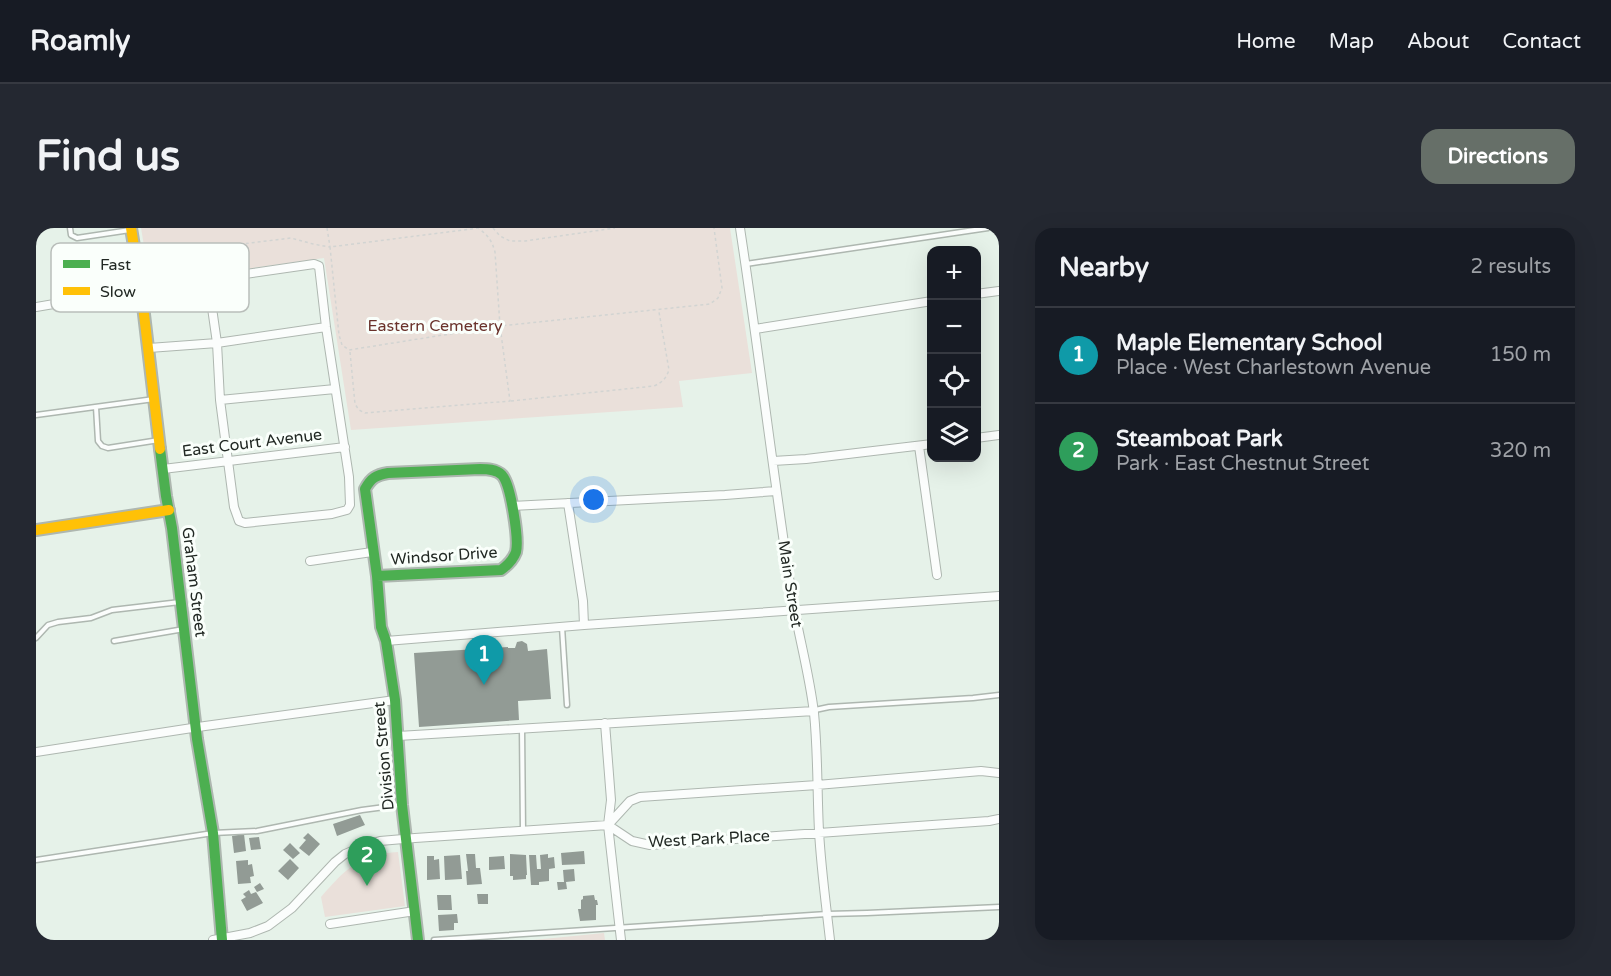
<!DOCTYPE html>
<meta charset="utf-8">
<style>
:root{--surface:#171b24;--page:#242831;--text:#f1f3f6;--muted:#9ea1a6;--line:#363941;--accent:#666f68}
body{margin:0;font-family:"Varela Round",sans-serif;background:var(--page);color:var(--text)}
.controls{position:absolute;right:18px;top:18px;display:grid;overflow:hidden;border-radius:12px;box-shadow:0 6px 24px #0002}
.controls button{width:54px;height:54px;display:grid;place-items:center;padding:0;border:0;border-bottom:2px solid var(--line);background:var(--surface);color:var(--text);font:30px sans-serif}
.you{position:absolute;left:558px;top:272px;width:21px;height:21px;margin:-15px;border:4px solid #fff;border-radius:50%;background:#1a73e8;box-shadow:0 0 0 9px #1a73e833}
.badge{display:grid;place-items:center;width:39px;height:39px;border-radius:50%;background:var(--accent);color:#fff;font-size:20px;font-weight:700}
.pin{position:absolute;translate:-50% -50px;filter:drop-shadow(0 2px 3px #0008)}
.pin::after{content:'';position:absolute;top:32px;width:21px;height:18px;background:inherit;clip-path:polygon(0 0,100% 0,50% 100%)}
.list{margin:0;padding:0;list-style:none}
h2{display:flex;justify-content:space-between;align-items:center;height:78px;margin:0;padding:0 24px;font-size:26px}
h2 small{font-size:20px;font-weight:400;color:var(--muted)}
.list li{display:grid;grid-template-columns:39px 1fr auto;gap:18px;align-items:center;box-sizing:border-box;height:96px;padding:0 24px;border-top:2px solid var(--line)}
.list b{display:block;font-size:22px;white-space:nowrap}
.list p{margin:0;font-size:20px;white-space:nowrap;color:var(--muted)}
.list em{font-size:20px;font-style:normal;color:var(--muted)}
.icon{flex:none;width:33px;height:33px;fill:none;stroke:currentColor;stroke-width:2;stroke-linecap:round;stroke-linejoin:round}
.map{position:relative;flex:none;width:963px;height:712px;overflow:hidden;border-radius:18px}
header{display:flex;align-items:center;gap:36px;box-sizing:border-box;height:84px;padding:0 30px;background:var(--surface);border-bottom:2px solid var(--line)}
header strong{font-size:28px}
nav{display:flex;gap:33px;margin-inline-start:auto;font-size:21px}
.intro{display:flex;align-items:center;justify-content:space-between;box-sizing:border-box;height:144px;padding:0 36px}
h1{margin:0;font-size:42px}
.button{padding:15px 27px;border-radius:18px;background:var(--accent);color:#fff;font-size:21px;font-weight:700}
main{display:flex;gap:36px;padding:0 36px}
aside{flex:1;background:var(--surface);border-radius:18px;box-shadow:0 6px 24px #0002}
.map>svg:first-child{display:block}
</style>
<header>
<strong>Roamly</strong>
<nav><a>Home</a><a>Map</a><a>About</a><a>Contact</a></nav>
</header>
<div class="intro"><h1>Find us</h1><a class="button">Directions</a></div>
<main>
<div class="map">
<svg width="963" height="712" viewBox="0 0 963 712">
<rect width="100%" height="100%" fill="#e6f2e9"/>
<path fill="#eae0da" d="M105,0h589l22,145 -73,8 4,26 -332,23 -27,-172 -174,24z
M362,624l7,54 -80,11 -4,-20c15,-17 30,-35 53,-42 7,-2 16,-2 24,-3z
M568,705l1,7h-72z"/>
<path fill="#929b95" d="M486,413l5,3 1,7 19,-2 4,50 -33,2 1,19 -100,7 -5,-74 94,-6v1h7l2,-6z
M324,587l5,10 -28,11 -4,-12z
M272,605l12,11 -11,12 -10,-8 7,-8 -3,-2z
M208,606l2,17 -12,2 -2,-17z
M223,609l2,12 -10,1 -2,-12z
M254,615l10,10 -7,6 -10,-9z
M548,623l1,13 -23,1 -1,-12z
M430,626h9l1,14h4l2,16 -15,1 -1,-14h2z
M474,626l16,1 1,20h-1v4l-13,1v-4h-3z
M512,626v4l6,-1 1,11 -6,1v12l-10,1v3h-8l-2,-30h7l1,14h4l-1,-14z
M424,627l2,24 -17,1 -1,-24z
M391,628h7v4l5,-1 1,20 -13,1z
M468,628l1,13 -16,1v-13z
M254,631l9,9 -11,12 -10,-9z
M212,632v5l4,-1 2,12 -4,1 1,6 -13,1 -2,-23z
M538,641l1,12 -9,1 1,7 -9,1 -1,-8h7l-1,-12z
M224,655l4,6 -7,3 -3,-5z
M213,662l2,4 5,-2 7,11 -16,8 -6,-11 5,-3 -3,-3z
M441,666h11v10h-10z
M401,667h14l1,15h-14z
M558,667l1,5h2l1,5h-2v15l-16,1 -2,-12h3v-9l2,-1v-3z
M421,686l1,9h-4v7l-15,1 -1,-16z"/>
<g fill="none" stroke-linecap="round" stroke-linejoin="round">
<defs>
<path id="lane" d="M34,0l1,7 6,3 53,-8
M710,36l242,-36
M60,179l2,34 4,5 6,2 51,-8
M0,187l118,-16
M526,399l5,78
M0,410l12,-13 10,-3 33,-4 21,-8 68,-8
M78,413l70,-12
M779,482l14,-3 144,-9 26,-3
M486,500l1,103
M0,632l177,-27 44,-2 105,-21 38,-5
M398,712l393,-26 40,-1 132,-6"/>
<path id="street" d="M704,0c18,118 32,237 50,356 6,43 19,86 24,129 4,40 3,79 5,118 2,37 7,73 11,109
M278,36l5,2 7,61 23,150 1,28 -3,5 -15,4 -87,9 -6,-2 -5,-14 -14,-107 -3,-57 -7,-49 2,-13 6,-3z
M940,66l23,-3
M0,79l105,-18
M719,101l177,-28
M113,120l68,-5 109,-16
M184,172l115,-11
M940,210l23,-3
M883,218l18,129
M737,233l33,-2 126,-15
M127,241l182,-22
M532,275l15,98 1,24
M476,278l213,-11 51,-4
M274,333l62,-9
M350,413l198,-16 415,-29
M569,495l6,77 -3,25 13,115
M362,508l416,-25
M0,524l169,-26 190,-26
M572,597l22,-24 10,-4 177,-12 164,-14 18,2
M572,597l24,16 18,4 339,-24 10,-2
M294,696l85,-13
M177,712l37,-7 18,-7 24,-18 43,-46 10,-8 21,-9 14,-4 35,-3 193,-13"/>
<path id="fast" d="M124,221l6,47 6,32 25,211 16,94 9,107
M341,348l124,-6c7,-5 12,-10 15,-18 3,-13 -5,-67 -14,-77 -6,-6 -15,-6 -22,-6l-92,4c-12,2 -17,5 -23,16l12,87 4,51 5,14 9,59 7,105 16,135"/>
<path id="slow" d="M95,0l10,61 19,160
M0,302l133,-20"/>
</defs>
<use href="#lane" stroke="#aeb7b0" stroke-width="7"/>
<use href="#street" stroke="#aeb7b0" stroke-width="10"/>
<use href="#fast" stroke="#aeb7b0" stroke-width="14"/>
<use href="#slow" stroke="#aeb7b0" stroke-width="14"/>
<path stroke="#d2d4d2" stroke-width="1.5" stroke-dasharray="3 3" stroke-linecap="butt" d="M443,0l-149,19 9,88 3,10 7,5 151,-24 210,-22 8,-6 4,-10 -8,-60
M457,0l7,8 10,5h15l90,-13
M110,33l14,-7 131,-16 22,6 17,3 -3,-19
M314,124l5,52 4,6 6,3 145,-12 -10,-75 -5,-74c-3,-11 -7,-17 -16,-23
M475,173l143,-15c9,-4 12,-8 15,-16l-10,-58"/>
<use href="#lane" stroke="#fbfdfc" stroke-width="4"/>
<use href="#street" stroke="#fbfdfc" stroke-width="8"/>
<use href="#fast" stroke="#4caf50" stroke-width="10"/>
<use href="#slow" stroke="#ffc107" stroke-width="10"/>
</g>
<g text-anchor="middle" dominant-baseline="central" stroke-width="6" stroke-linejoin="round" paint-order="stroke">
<g font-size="16" fill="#6a322b" stroke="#fafffb">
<text x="399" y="98">Eastern Cemetery</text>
</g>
<g font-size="16" fill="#212823" stroke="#fafffb">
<text transform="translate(216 215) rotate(-7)">East Court Avenue</text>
<text transform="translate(408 328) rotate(-4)">Windsor Drive</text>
<text transform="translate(158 354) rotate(83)">Graham Street</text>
<text transform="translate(754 356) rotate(81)">Main Street</text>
<text transform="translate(348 528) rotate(-95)">Division Street</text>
<text transform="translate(673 611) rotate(-3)">West Park Place</text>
</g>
</g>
<rect x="15" y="15" width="198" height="69" rx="9" fill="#fafffb" stroke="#b9beba" stroke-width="1.5"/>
<rect x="27" y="32" width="27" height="8" fill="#4caf50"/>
<rect x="27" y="59" width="27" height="8" fill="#ffc107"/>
<g font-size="16" fill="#212823">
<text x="64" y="42">Fast</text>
<text x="64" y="69">Slow</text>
</g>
</svg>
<div class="controls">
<button>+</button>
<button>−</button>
<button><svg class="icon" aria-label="locate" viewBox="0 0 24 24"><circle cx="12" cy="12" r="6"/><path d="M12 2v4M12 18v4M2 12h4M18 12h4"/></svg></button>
<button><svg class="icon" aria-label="layers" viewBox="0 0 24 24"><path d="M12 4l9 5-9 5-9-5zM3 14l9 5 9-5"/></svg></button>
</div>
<div class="you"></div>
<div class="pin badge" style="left:448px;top:457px;background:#0f9aa8">1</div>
<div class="pin badge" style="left:331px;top:658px;background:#2e9e5b">2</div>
</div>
<aside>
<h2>Nearby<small>2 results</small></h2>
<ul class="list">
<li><span class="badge" style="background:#0f9aa8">1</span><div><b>Maple Elementary School</b><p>Place · West Charlestown Avenue</p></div><em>150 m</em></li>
<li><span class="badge" style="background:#2e9e5b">2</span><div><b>Steamboat Park</b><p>Park · East Chestnut Street</p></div><em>320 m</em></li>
</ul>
</aside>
</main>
